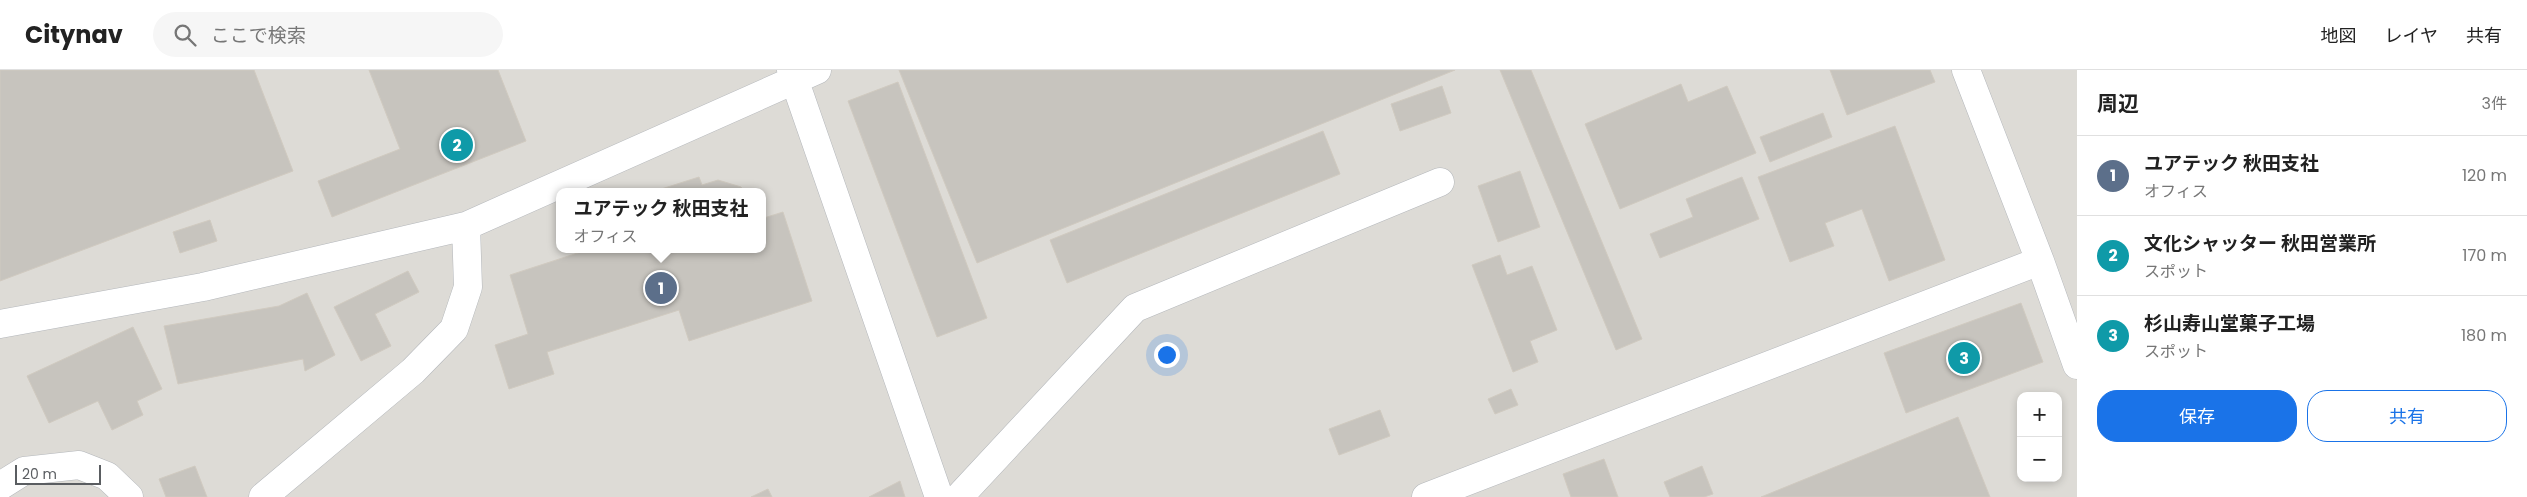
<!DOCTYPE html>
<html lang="ja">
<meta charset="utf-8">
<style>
:root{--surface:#fff;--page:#f6f6f6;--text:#222;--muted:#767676;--line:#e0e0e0;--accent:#1a73e8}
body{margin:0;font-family:Poppins,"Noto Sans JP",sans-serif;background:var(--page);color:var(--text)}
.controls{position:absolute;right:15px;bottom:15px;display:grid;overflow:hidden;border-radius:10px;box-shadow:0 2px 8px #0003}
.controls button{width:45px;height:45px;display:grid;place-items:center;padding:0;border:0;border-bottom:1px solid var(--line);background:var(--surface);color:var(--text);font:25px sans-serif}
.scale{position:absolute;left:15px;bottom:12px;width:86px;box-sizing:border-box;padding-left:5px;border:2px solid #5a5d61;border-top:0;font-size:14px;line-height:18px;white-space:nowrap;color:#5a5d61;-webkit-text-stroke:4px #fff;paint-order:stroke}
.you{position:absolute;left:1166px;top:284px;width:18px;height:18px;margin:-12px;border:4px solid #fff;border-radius:50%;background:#1a73e8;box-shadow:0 0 0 8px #1a73e833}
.badge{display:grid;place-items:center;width:32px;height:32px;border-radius:50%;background:var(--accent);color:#fff;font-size:16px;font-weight:700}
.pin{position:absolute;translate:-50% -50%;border:2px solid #fff;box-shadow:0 1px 5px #0006}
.popup{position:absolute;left:556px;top:118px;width:210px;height:65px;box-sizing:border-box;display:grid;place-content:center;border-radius:10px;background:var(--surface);filter:drop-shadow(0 1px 4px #0005);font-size:16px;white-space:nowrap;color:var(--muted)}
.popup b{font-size:19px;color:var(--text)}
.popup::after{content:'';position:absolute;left:50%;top:100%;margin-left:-10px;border:10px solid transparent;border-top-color:var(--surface)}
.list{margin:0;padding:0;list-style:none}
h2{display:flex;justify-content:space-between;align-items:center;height:65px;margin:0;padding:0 20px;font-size:21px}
h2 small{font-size:16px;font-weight:400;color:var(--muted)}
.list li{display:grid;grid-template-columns:32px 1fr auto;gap:15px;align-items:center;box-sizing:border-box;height:80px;padding:0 20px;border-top:1px solid var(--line)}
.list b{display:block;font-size:19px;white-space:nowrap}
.list p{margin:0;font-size:16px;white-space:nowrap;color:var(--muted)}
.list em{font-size:16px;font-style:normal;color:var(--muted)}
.actions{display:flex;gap:10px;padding:15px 20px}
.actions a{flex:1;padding:11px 0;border:1px solid var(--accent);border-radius:20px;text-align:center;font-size:18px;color:var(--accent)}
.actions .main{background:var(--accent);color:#fff}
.icon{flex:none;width:28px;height:28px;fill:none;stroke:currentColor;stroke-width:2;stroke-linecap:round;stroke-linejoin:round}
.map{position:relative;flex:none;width:2077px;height:427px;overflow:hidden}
header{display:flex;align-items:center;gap:30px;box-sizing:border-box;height:70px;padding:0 25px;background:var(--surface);border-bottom:1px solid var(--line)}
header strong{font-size:24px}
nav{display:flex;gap:28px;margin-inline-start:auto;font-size:18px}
.search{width:350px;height:45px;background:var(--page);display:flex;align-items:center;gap:12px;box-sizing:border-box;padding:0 18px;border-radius:28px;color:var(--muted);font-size:19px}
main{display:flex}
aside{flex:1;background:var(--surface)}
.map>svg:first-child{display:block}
</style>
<header>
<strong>Citynav</strong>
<div class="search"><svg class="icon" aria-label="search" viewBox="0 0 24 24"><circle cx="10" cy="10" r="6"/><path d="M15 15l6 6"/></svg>ここで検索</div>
<nav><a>地図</a><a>レイヤ</a><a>共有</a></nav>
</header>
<main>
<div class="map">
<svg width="2077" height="427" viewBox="0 0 2077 427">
<rect width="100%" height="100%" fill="#ece9e1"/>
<path fill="#dddbd6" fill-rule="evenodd" d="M0,0h2077v427h-2077zM560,122h202v57h-202zM2021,326h37v82h-37z"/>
<path fill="#c7c4be" stroke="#d0cac0" d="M0,0h254l39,101 -293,110z
M369,0h129l28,71 -194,76 -14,-36 82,-32z
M899,0h556l-478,193z
M1500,0h31l111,269 -26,11z
M1830,0h100l5,12 -88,33z
M898,12l89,236 -50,19 -89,-236z
M1681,14l7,18 39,-16 29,67 -136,56 -35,-85z
M1442,16l9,27 -51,18 -9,-27z
M1823,43l9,24 -62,25 -10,-25z
M1895,56l50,134 -56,21 -27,-72 -37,14 9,23 -44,16 -32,-85z
M1323,61l17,43 -273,109 -17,-43z
M1520,101l20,56 -42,15 -20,-56z
M699,107l3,8 16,-5 23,7 4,5h-93z
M1742,107l17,42 -99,39 -10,-24 43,-17 -7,-18z
M783,142l29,89 -123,40 -10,-31 -132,42 7,22 -45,15 -14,-44 33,-11 -18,-59 80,-26h172v-33l2,2z
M210,150l7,21 -37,12 -7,-21z
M1500,185l7,20 25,-9 25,64 -27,11 8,21 -25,10 -41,-107z
M408,201l11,21 -44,22 16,32 -30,15 -27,-54z
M307,223l28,62 -30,16 -2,-12 -125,25 -14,-58 115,-20z
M2021,233l22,59 -137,51 -22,-60z
M133,257l29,62 -25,12 6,14 -31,15 -14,-29 -49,22 -22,-47z
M1511,319l7,16 -23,9 -7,-15z
M1380,340l10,26 -51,19 -10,-26z
M1958,347l32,80h-229z
M1604,389l14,38h-47l-8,-23z
M195,396l12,31h-41l-7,-18z
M1702,396l11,28 -9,3h-34l-6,-15z
M900,411l5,16h-36z
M768,419l4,8h-21z"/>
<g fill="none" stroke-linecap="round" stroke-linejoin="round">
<defs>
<path id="minor" d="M791,0l148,427
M1966,0l74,191 37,104
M0,254l203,-37 263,-61 351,-156
M0,416l24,-15 55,-6 28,11 22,21
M263,427l150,-126 41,-42 14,-42 -2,-61
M959,427l176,-189 305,-126
M1426,427l614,-236"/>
</defs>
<use href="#minor" stroke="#b4b7bb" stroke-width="29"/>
<use href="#minor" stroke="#fff" stroke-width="28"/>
</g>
</svg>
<div class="controls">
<button>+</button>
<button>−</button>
</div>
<div class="scale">20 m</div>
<div class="you"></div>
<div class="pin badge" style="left:661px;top:218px;background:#5c6f8a">1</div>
<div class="popup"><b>ユアテック 秋田支社</b>オフィス</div>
<div class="pin badge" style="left:457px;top:75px;background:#0f9aa8">2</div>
<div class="pin badge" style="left:1964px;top:288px;background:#0f9aa8">3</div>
</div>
<aside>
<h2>周辺<small>3件</small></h2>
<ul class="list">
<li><span class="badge" style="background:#5c6f8a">1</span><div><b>ユアテック 秋田支社</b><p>オフィス</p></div><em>120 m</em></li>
<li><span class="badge" style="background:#0f9aa8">2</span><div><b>文化シャッター 秋田営業所</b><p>スポット</p></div><em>170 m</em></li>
<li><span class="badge" style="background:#0f9aa8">3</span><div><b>杉山寿山堂菓子工場</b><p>スポット</p></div><em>180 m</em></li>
</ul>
<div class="actions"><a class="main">保存</a><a>共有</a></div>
</aside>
</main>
